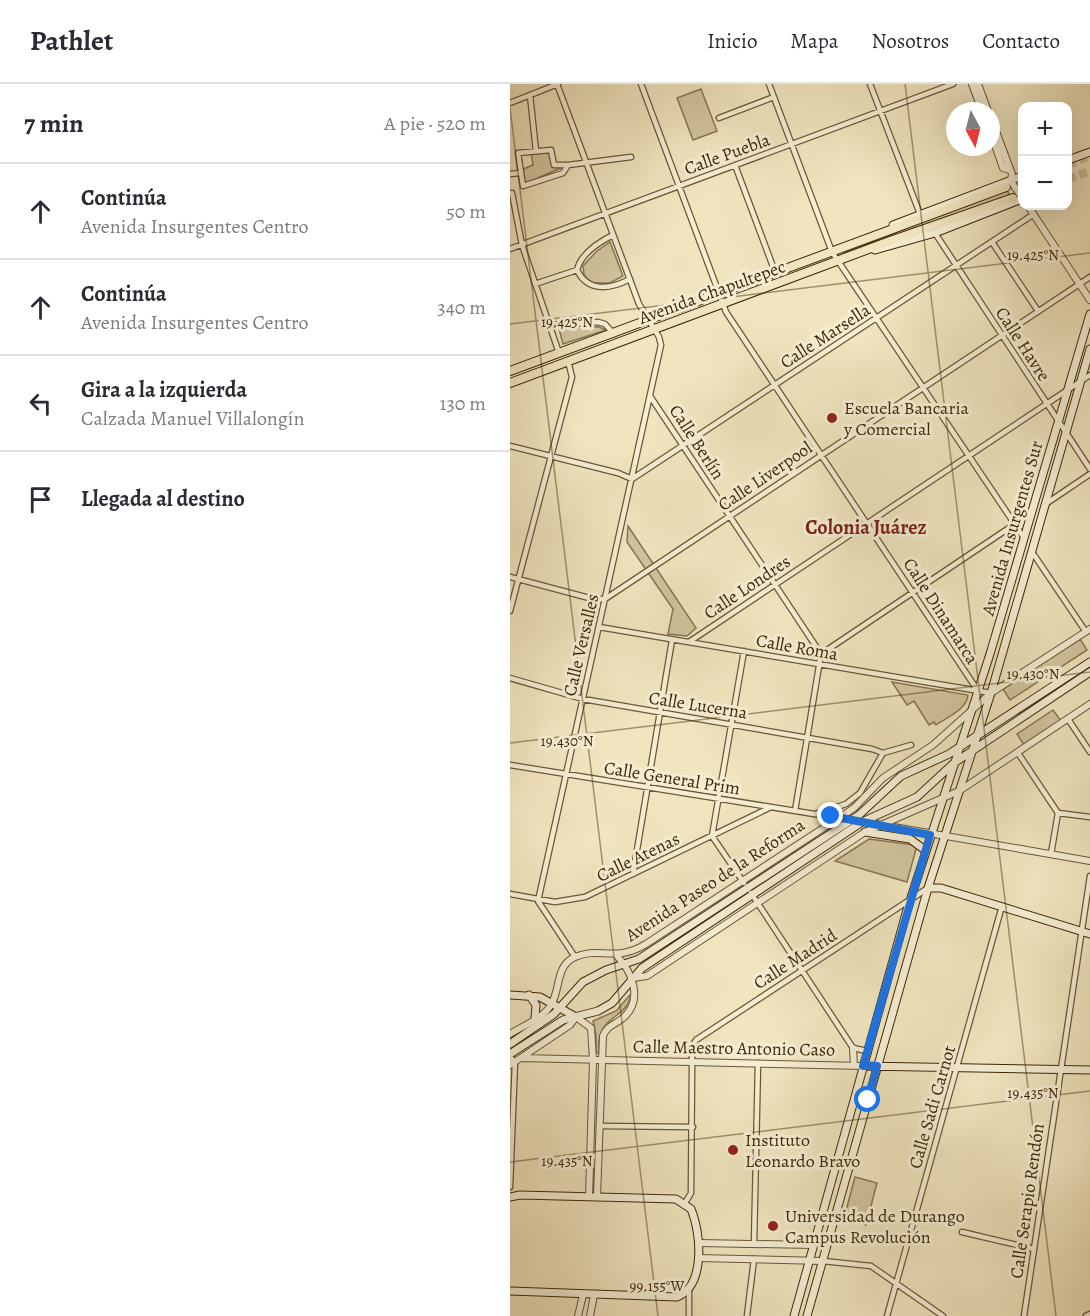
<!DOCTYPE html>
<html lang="es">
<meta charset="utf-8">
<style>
:root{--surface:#fff;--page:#f7f7f7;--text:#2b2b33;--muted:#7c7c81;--line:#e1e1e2}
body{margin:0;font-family:Alegreya,serif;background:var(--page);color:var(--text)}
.controls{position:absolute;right:18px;top:18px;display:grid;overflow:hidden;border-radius:12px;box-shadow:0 6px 24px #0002}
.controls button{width:54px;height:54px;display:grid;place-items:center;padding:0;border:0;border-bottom:2px solid var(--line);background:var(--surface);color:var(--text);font:30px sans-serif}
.compass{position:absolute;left:436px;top:18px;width:54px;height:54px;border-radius:50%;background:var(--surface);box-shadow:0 6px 24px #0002;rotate:173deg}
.stop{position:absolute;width:18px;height:18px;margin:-14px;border:4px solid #1a73e8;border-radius:50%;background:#fff}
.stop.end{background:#1a73e8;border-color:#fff;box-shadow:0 2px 6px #0008}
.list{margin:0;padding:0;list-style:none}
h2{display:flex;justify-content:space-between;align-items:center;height:78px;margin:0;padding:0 24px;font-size:26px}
h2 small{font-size:20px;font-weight:400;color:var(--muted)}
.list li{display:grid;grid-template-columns:39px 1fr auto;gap:18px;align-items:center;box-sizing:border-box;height:96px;padding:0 24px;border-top:2px solid var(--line)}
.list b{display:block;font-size:22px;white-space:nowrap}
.list p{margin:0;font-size:20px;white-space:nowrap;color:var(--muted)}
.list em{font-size:20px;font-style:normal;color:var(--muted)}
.icon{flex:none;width:33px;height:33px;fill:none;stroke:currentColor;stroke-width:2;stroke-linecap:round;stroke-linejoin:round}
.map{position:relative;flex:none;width:580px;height:1232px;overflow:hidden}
header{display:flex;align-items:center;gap:36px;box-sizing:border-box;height:84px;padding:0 30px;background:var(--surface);border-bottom:2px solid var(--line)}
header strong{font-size:28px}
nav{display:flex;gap:33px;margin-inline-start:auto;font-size:21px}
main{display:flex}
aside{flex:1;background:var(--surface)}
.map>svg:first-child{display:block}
</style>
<header>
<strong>Pathlet</strong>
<nav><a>Inicio</a><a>Mapa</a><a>Nosotros</a><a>Contacto</a></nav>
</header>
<main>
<aside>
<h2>7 min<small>A pie · 520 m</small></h2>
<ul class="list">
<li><svg class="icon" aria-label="ahead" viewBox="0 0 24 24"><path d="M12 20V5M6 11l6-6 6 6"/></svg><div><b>Continúa</b><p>Avenida Insurgentes Centro</p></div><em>50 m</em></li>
<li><svg class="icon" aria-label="ahead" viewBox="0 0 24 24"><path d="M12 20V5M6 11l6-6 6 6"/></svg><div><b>Continúa</b><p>Avenida Insurgentes Centro</p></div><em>340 m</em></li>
<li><svg class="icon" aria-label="left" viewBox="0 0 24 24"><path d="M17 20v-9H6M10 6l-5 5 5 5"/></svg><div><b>Gira a la izquierda</b><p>Calzada Manuel Villalongín</p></div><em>130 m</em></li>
<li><svg class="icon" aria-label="arrive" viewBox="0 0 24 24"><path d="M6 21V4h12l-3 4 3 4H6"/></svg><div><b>Llegada al destino</b></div></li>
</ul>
</aside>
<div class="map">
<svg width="580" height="1232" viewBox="0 0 580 1232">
<rect width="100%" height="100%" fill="#f0e5bf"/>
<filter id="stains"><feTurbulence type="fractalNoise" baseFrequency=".00333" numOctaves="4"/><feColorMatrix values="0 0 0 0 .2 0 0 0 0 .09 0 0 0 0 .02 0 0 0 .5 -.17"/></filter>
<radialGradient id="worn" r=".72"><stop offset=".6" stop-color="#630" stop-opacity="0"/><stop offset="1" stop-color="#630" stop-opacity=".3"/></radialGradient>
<path fill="#d2c59f" stroke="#887652" stroke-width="1.5" d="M191,5l16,42 -24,9 -16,-42z
M40,67l3,15 8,2 -37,16 -3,-14 12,-5 -2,-12z
M496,105l4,7 -167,57z
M100,158l13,34 -13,7h-19l-7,-8 -1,-9 14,-15z
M52,242l37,1 7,3 -43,14 -4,-15z
M118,442l68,102 -9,8 -19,-2 5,-25 -46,-67z
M570,555l7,11 -77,50 -7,-11z
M382,598l76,13c-1,14 -20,22 -32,30l-2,-3 -5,3 -15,-24 -7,4z
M543,626l8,11 -37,24 -7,-11z
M359,755l45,6 2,4 -9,33 -72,-21z
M121,910c-3,21 -24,22 -30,39 -3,6 -2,13 -2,20h-3v-18l-3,-14 23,-10z
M345,1093l22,6 -11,42 -22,-7z"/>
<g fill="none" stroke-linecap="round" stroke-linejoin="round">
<path stroke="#ccbf9a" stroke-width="8" stroke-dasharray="8 4" stroke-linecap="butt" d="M558,81l22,-9
M558,95l22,-8
M497,102l15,-5"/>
<defs>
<path id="minor" d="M47,0l82,220 20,33 2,8 -123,556 37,56
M131,0l85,228 252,379
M259,0l63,168 192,286
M360,0l50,130
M20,11l6,56
M0,19l48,-19
M209,34l55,-21
M41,66l3,15h14l-5,8 -40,13 -5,-33z
M58,81l63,-8
M225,81l40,107
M0,90l10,-1
M2,109l10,52 37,108
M425,149l155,236
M103,151c-14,7 -32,18 -36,35 11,23 34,19 53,9
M482,158l46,69
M0,165l443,-165
M25,200l42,-14
M40,241l48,-3 7,2 9,10
M140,312l171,258
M0,362l108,27 14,6 402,-265
M537,419l43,-29
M522,468l54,80
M0,493l83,22h12l485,-322
M0,527l62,-234 -4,-16
M89,543l392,66
M179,558l401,-267
M234,567l-32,185 32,47
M311,570l194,-130
M0,594l73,21 289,50 11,4
M558,635l22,33
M508,669l40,60
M0,681l329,53
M285,727l26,-157
M308,729l28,-9 14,-11 23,-40 28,-8
M548,729l32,4
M541,770l7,-41
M123,790l39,-234
M241,809l102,155 14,3
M0,810l45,8 30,-5 186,-90
M0,973l5,5 -5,125
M89,1042l94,1
M175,1119l6,-10 1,-125v-21l4,-7 232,-152
M452,1148l72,17
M244,1160l4,-181
M313,1177l48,5 72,50
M179,1205v27
M237,1232l7,-57
M377,1232l115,-410
M514,1232l66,-440
M576,1232l4,-2"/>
<path id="tertiary" d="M462,0l10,27
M468,0l10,27
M481,34l21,56 -1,7 11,17
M481,50l12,34 7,2
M518,122l62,94
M338,735l242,42
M123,894l14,-2 218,-144 94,-41 131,-87
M0,950c13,-8 33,-16 41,-29 10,-16 4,-39 24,-48 24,-11 40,6 71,-13l208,-136 29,-30 50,-33 58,-52 99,-64
M343,964l1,18
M11,974l342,8
M0,981l60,-40 6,-8 15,11 2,32 -4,137
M87,1113l6,-161c4,-11 12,-11 20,-18 21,-18 9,-47 -7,-63
M188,1159l115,2
M188,1174l125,3
M68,1232l5,-21
M80,1232l4,-21"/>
<path id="secondary" d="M558,76l22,-8
M383,141l129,-49
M365,166l60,-17 87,-34
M355,748l45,7 15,11
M418,804h13l149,46
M0,911l30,2 36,20
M19,911l7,10 -1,13
M0,960l44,-30 29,-32 23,-12 33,-11 220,-144 42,-39 48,-22 141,-92
M0,970l53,-34 35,-9 14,-8 30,-35 220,-146 55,-25 37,-34 136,-91
M353,982l227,4
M0,1113l10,-2 156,4 15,10c10,24 15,76 -14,88l-167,-6
M284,1232l113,-406 83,-256 100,-340
M297,1232l121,-428 63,-195 99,-344"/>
<path id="primary" d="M0,287l496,-184
M0,299l380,-142 123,-43"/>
</defs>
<use href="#minor" stroke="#6a5734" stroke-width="7"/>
<use href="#tertiary" stroke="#6a5734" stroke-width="8"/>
<use href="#secondary" stroke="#3e2805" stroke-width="9"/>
<use href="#primary" stroke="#3e2805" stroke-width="10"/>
<use href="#minor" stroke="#f5eed5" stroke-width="4.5"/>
<use href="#tertiary" stroke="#f5eed5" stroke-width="6"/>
<use href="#secondary" stroke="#f5eed5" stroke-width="7"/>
<use href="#primary" stroke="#f0e5bf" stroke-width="8"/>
</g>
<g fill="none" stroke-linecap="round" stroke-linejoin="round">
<path stroke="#1a73e8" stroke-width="8" d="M321,732l99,19 -67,231h14l-9,34"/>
</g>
<path fill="none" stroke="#3e2805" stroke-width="1.5" stroke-opacity="0.45" d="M395,0l151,1232M0,24l148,1208M0,240l580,-71M0,659l580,-71M0,1078l580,-71"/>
<g fill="#8f2418" stroke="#f5eed5" stroke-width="2">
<circle cx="322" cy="334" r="6"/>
<circle cx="223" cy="1066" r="6"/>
<circle cx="263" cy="1142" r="6"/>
</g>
<g text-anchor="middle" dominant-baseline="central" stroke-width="6" stroke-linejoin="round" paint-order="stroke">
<g font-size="18" fill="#3e2805" stroke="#f5eed5">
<text transform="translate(217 70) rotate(-20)">Calle Puebla</text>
<text transform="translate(202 208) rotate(-20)">Avenida Chapultepec</text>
<text transform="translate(315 252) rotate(-33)">Calle Marsella</text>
<text transform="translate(513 260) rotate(57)">Calle Havre</text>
<text transform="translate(187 358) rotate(57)">Calle Berlín</text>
<text transform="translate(255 392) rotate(-34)">Calle Liverpool</text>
<text transform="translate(502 444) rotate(-74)">Avenida Insurgentes Sur</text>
<text transform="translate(237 503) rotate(-34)">Calle Londres</text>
<text transform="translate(431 527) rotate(57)">Calle Dinamarca</text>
<text transform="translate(71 561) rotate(-77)">Calle Versalles</text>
<text transform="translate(287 563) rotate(10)">Calle Roma</text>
<text transform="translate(188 621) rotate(9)">Calle Lucerna</text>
<text transform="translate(162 694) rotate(9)">Calle General Prim</text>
<text transform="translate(128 773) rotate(-26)">Calle Atenas</text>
<text transform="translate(205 796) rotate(-33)">Avenida Paseo de la Reforma</text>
<text transform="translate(285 875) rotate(-33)">Calle Madrid</text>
<text transform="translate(224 964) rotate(1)">Calle Maestro Antonio Caso</text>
<text transform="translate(422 1023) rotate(-74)">Calle Sadi Carnot</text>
<text transform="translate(517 1117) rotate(-82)">Calle Serapio Rendón</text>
</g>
<g font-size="18" fill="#3e2805" stroke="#f5eed5" text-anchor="start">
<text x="334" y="324">Escuela Bancaria<tspan x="334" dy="21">y Comercial</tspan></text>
<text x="235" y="1056">Instituto<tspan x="235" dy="21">Leonardo Bravo</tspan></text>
<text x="275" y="1132">Universidad de Durango<tspan x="275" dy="21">Campus Revolución</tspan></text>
</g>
<g font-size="20" font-weight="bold" fill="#7a1f14" stroke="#f5eed5">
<text x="356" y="443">Colonia Juárez</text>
</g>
</g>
<g font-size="15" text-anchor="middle" fill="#3e2805" stroke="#f5eed5" stroke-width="6" stroke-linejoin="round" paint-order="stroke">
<text x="523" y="176">19.425°N</text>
<text x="57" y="243">19.425°N</text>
<text x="523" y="595">19.430°N</text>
<text x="57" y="662">19.430°N</text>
<text x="523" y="1014">19.435°N</text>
<text x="57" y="1082">19.435°N</text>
<text x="147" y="1207">99.155°W</text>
</g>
<rect width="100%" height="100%" filter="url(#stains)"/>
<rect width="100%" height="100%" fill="url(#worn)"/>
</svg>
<div class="controls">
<button>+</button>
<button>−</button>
</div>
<svg class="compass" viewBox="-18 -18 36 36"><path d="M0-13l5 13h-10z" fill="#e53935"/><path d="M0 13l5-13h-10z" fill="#7c7c81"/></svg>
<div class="stop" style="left:358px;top:1016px"></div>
<div class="stop end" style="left:321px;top:732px"></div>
</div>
</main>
